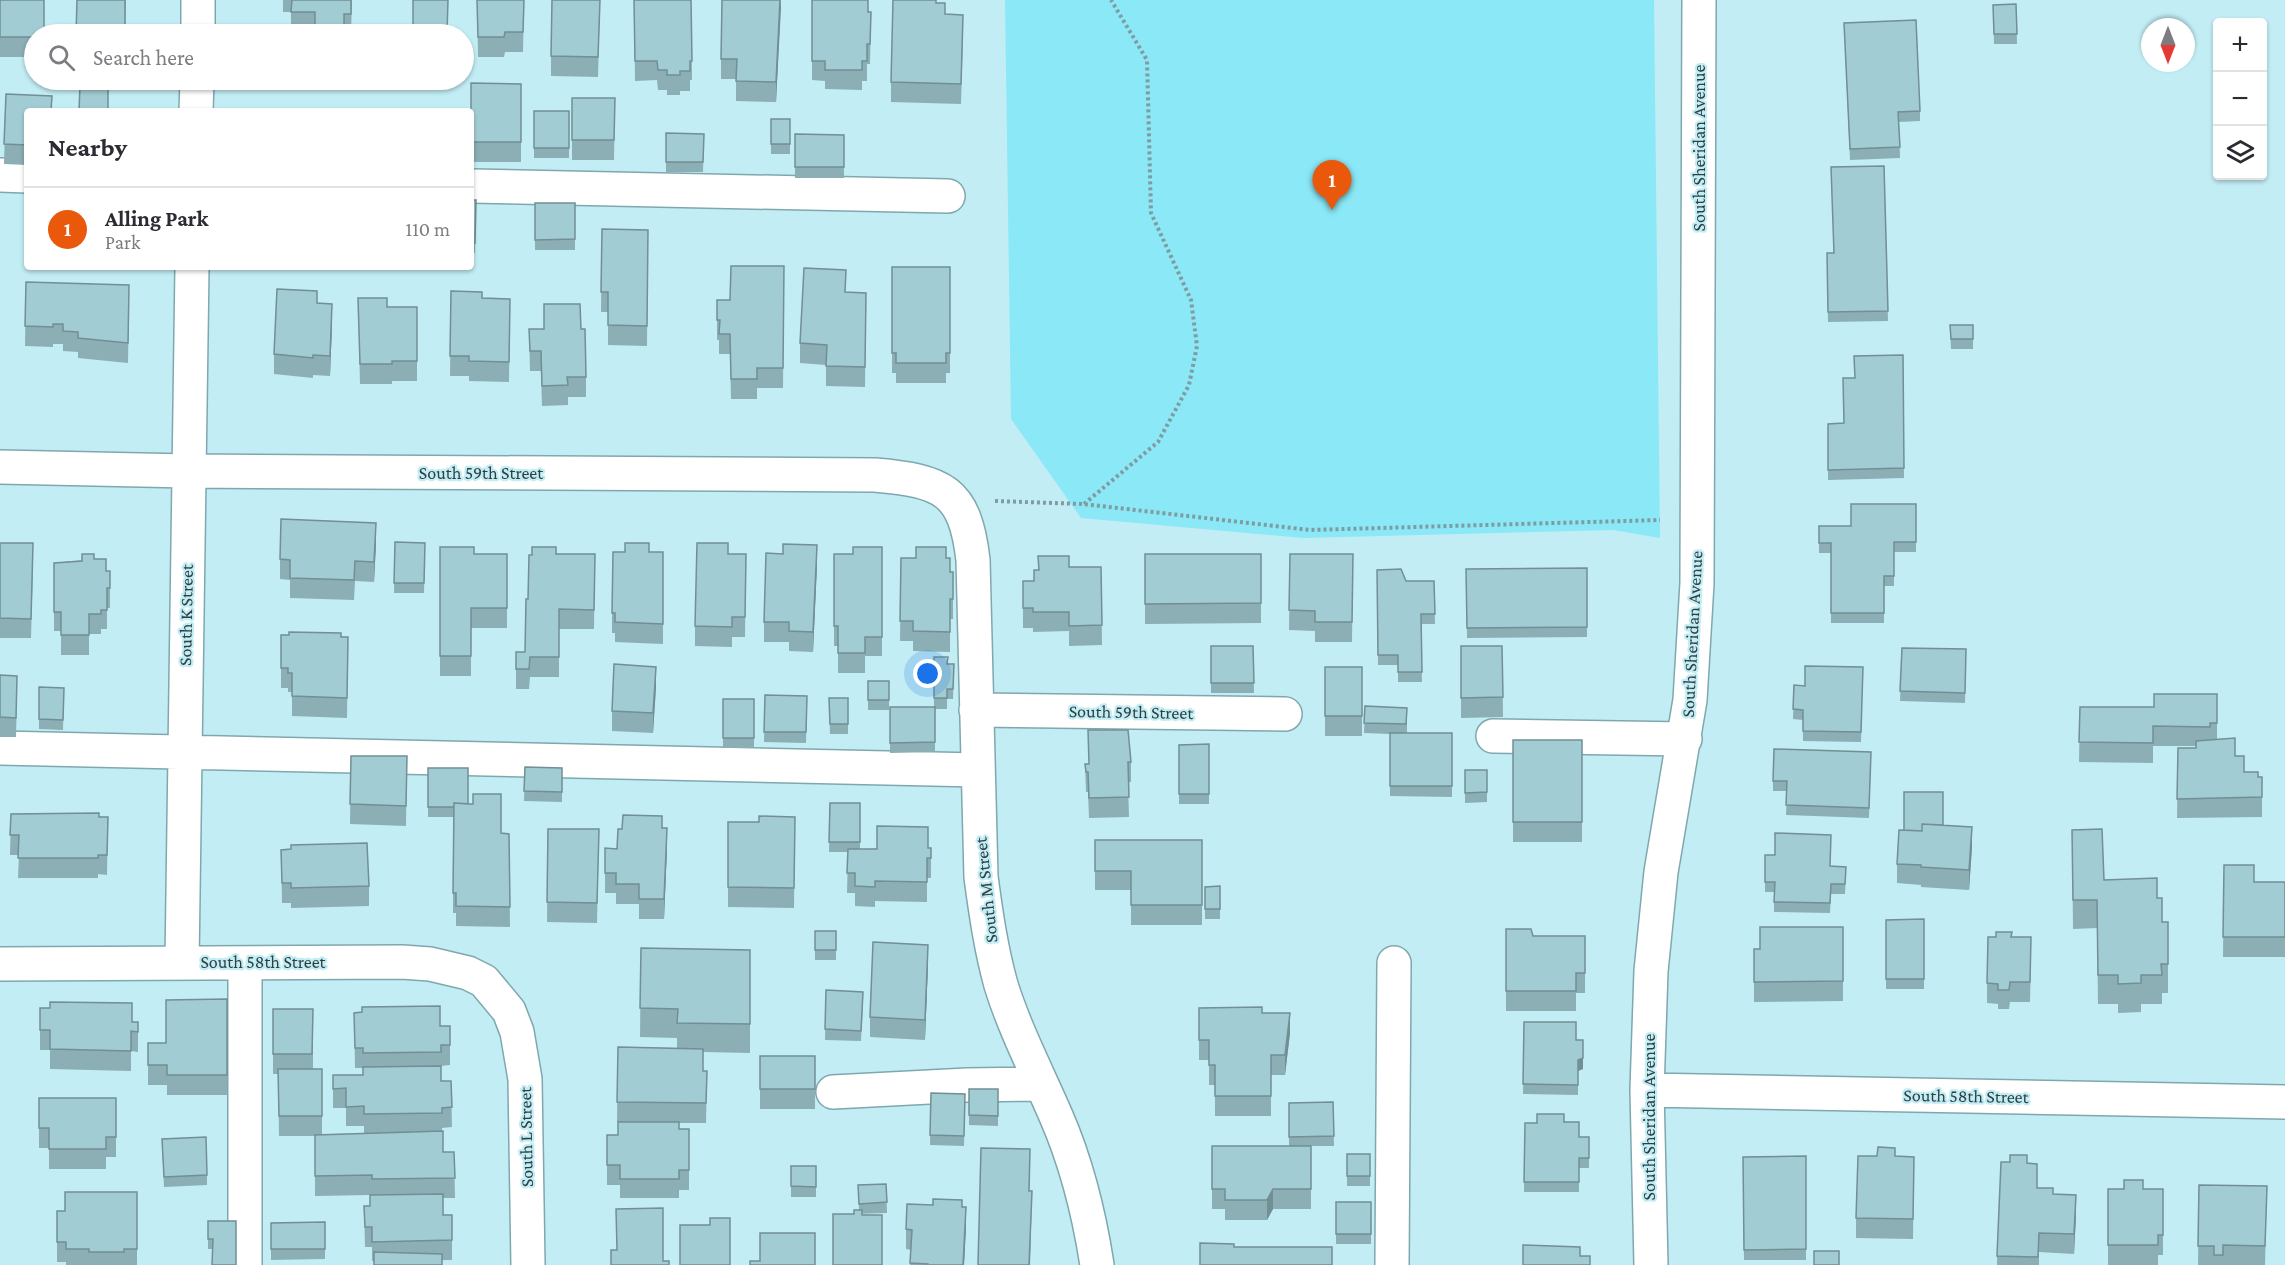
<!DOCTYPE html>
<meta charset="utf-8">
<style>
:root{--surface:#fff;--page:#f7f7f7;--text:#2b2b33;--muted:#7c7c81;--line:#e1e1e2;--accent:#ea580c}
body{margin:0;font-family:"Crimson Pro",serif;background:var(--page);color:var(--text)}
.controls{position:absolute;right:18px;top:18px;display:grid;overflow:hidden;border-radius:6px;box-shadow:0 2px 4px #0004}
.controls button{width:54px;height:54px;display:grid;place-items:center;padding:0;border:0;border-bottom:2px solid var(--line);background:var(--surface);color:var(--text);font:30px sans-serif}
.compass{position:absolute;left:2141px;top:18px;width:54px;height:54px;border-radius:50%;background:var(--surface);box-shadow:0 2px 4px #0004;rotate:180deg}
.you{position:absolute;left:928px;top:674px;width:21px;height:21px;margin:-15px;border:4px solid #fff;border-radius:50%;background:#1a73e8;box-shadow:0 0 0 9px #1a73e833}
.badge{display:grid;place-items:center;width:39px;height:39px;border-radius:50%;background:var(--accent);color:#fff;font-size:20px;font-weight:700}
.pin{position:absolute;translate:-50% -50px;filter:drop-shadow(0 2px 3px #0008)}
.pin::after{content:'';position:absolute;top:32px;width:21px;height:18px;background:inherit;clip-path:polygon(0 0,100% 0,50% 100%)}
.list{margin:0;padding:0;list-style:none}
h2{display:flex;justify-content:space-between;align-items:center;height:78px;margin:0;padding:0 24px;font-size:26px}
h2 small{font-size:20px;font-weight:400;color:var(--muted)}
.list li{display:grid;grid-template-columns:39px 1fr auto;gap:18px;align-items:center;box-sizing:border-box;height:84px;padding:0 24px;border-top:2px solid var(--line)}
.list b{display:block;font-size:22px;white-space:nowrap}
.list p{margin:0;font-size:20px;white-space:nowrap;color:var(--muted)}
.list em{font-size:20px;font-style:normal;color:var(--muted)}
.icon{flex:none;width:33px;height:33px;fill:none;stroke:currentColor;stroke-width:2;stroke-linecap:round;stroke-linejoin:round}
.map{position:relative;flex:none;width:2285px;height:1265px;overflow:hidden}
.search{position:absolute;background:var(--surface);box-shadow:0 2px 4px #0004;left:24px;top:24px;width:450px;height:66px;display:flex;align-items:center;gap:15px;box-sizing:border-box;padding:0 21px;border-radius:33px;color:var(--muted);font-size:22px}
.panel{position:absolute;background:var(--surface);box-shadow:0 2px 4px #0004;left:24px;top:108px;width:450px;height:162px;border-radius:6px}
.map>svg:first-child{display:block}
</style>
<div class="map">
<svg width="2285" height="1265" viewBox="0 0 2285 1265">
<rect width="100%" height="100%" fill="#c2edf4"/>
<path fill="#8be8f7" d="M1005,0h649l6,538 -47,-8 -310,8 -222,-20 -70,-99z"/>
<g fill="none" stroke-linecap="round" stroke-linejoin="round">
<defs>
<path id="minor" d="M198,34v-34
M196,111l1,-31
M0,175l27,1
M471,186l477,10
M0,467l188,4 687,4c68,6 90,15 98,85l8,317c5,37 10,72 20,108 14,45 36,87 55,131 21,48 33,97 41,149
M976,710l309,4
M1493,736l192,3
M0,748l978,22
M182,963l10,-696
M245,963v302
M0,964l402,-2 28,2 38,9 16,8 25,30 8,21 8,47 3,186
M1647,1090l638,12
M833,1092l134,-7 74,-1
M1392,1265l2,-302
M1651,1265l-4,-175 4,-119 10,-99 29,-172 7,-117 2,-583"/>
</defs>
<use href="#minor" stroke="#7fa8ae" stroke-width="36"/>
<path stroke="#7e9da2" stroke-width="4" stroke-dasharray="3 3" stroke-linecap="butt" d="M995,501l88,3 227,26 350,-10
M1084,504l74,-62 31,-57 8,-39 -6,-46 -40,-87 -4,-153 -36,-60"/>
<use href="#minor" stroke="#fff" stroke-width="33"/>
</g>
<path fill="#8bafb5" d="M0,0l34,34v23h-34z
M126,0l-1,34h-49z
M283,0h69l-1,34h-36v-2h-24v-20h-8z
M477,0h47l-1,52h-18l-1,5h-26z
M600,0l-2,77 -47,-1v-20z
M634,0h57l1,80h-2v11h-10v4h-13v-5h-9l-1,-10 -22,1z
M781,0l-5,102 -40,-1v-22h-15v-20z
M812,0l59,12 -1,52h-3v17h-5v9l-37,-1v-8l-13,-1z
M936,3l27,32 -2,69 -70,-2v-20z
M2016,4l1,40h-23l-1,-39z
M1844,23l76,88v10l-21,1 1,36 -50,2z
M471,83l50,1v78h-50z
M6,94l46,2v15h-25v54l-23,-1z
M572,98h43l-1,62h-42z
M534,111h35v47h-35z
M771,119h19v35h-19z
M666,133l38,1 -1,38h-37z
M795,134l49,1v43h-49z
M1884,166l4,155 -60,1 -1,-69h6z
M471,200h5l-1,53h-4z
M535,203h40v47h-40z
M602,229l46,1 -1,116 -39,-1v-33h-7z
M784,266l-1,122h-26v11h-26l-1,-45h-11v-14h-2v-20l13,-20z
M892,267h58v106h-4v10h-50v-10h-4z
M26,282l103,23 -1,58 -50,-5v-6l-15,-1v-7h-10v3l-28,-1z
M451,291l31,7 28,1 -1,83 -40,-1v-5h-19z
M846,292l20,1 -1,94 -39,-1v-21l-26,-2v-20z
M358,298l29,9h30v74h-25v3h-32z
M317,303l15,20 -2,53 -17,-1v3l-39,-4v-20z
M1950,325h23v24h-22z
M529,329h52l5,48v20h-18v8l-26,1 -1,-35h-11z
M1903,355l1,123 -76,2v-56l16,-1 10,-45z
M1916,504v48h-22v34h-10v37h-53v-70h-12v-27h32z
M395,542l30,1 -1,50h-30z
M0,543l33,20 -2,75h-31z
M376,543l-2,39 -19,-1 -1,19 -64,-2v-18l-10,-1v-20z
M440,547l34,7h33v74h-36v48h-31z
M882,547v109h-17v17h-27v-27h-4v-92h19z
M625,552h38v92l-48,-2v-9h-3v-20z
M556,554h39l-1,75h-35v48h-29l-1,12h-13v-37h9z
M728,554h18l-1,83h-13v10l-37,-1v-20z
M783,554l34,11 -4,87 -24,-1v-9h-25v-20z
M1145,554h116v69l-116,1z
M1290,554h63l-1,88h-37v-11l-26,-1z
M901,558h45l4,14h3v47h-3v33l-37,-1v-10h-13z
M94,559l12,12h4v37h-3v21h-6v5h-12v21h-28v-24h-7v-68z
M1069,567h32l1,78 -33,1v-15l-36,1v-4h-10v-47h11z
M1587,568v69l-120,1 -1,-69z
M1377,570l29,11h28l1,43h-14l1,58h-24v-17h-20z
M281,635l67,2 -1,81 -55,-2v-24h-4v-4h-7z
M1211,646h42l1,47h-43z
M1461,646h41l1,71 -42,1z
M1902,648l64,1 -1,54 -65,-2z
M934,657l14,7h6l-1,35h-6v10h-12v43l-45,1v-46h44z
M1325,667h37v69h-37z
M1863,667l-2,75 -58,-1v-21l-10,-1 1,-34 11,1z
M0,675l17,21 -1,41h-16z
M889,681v29h-21v-10z
M39,687l25,1 -1,42 -24,-1z
M656,687l-3,46 -41,-2v-20z
M2217,694v45l18,17 9,16 14,5h4v40l-85,1 1,-70h18v-2h-43v17l-74,-1 1,-55h74z
M765,695l42,1 -1,47 -42,-1z
M829,698h19v36h-18z
M723,699h31v49h-31z
M1365,706l42,12v15h45v64l-62,-1v-62l-26,-1z
M1513,740h69v102h-69z
M1209,744v60h-30v-59z
M1871,752l-2,66 -83,-3 1,-24h-14v-10z
M351,756h56l-1,70 -56,-2z
M1131,762v20h-3l1,35 -40,1 -1,-26h-2l-1,-28z
M525,767l37,1v34l-38,-1z
M428,768l73,65 8,1 1,93 -54,-1v-13h-3v-96h-25z
M1465,770h22v32l-22,1z
M830,803h30v46l71,-1v30h-4v24l-52,-1v6l-20,-1v-13h-8l1,-41h-19z
M11,814l97,3 -1,58 -9,-1v4h-80l1,-23h-9z
M795,817l-1,91 -66,-1v-85h31z
M1943,825l29,22 -3,43 -48,-3v-2l-24,-2v-19l7,-34z
M662,828l5,20 -3,71h-25v-15h-23v-11h-11v-45l12,1z
M548,829h51l-2,94 -50,-1z
M2072,830l32,50 58,42h6v71h-6v11h-21v8l-23,1v-9h-20l-1,-76 -24,1z
M1095,840h107v85h-71v-35h-36z
M281,850l88,36v20l-78,2v-5h-9z
M2224,865l30,17h31v75h-62z
M1830,866l16,1 -1,27h-14l-1,19 -56,-1v-20h-9v-10z
M1220,886v33h-15v-32z
M1924,919v70h-38v-69z
M1843,927v74l-89,1v-53h6z
M1506,929l27,7h52v57h-9v18h-70z
M815,931h21v29h-21z
M2012,937l19,20 -1,45h-20l-1,7h-11v-5l-11,-1v-20z
M641,948l109,2v103l-47,-1v19h4l-1,52h-27v6h10v61h-10v8h-59v-13h-13v-50h11v-13h-1l1,-75 59,1v-10l-37,-1z
M928,964l-3,76 -55,-3v-20z
M826,990l37,12 -2,39 -36,-1z
M227,999v96h-60v-10h-19v-42h18z
M40,1008l92,14h6v30l-7,-1v20l-81,-2v-19h-10z
M1199,1008l63,5 28,20 -5,42h-14v41h-56v-31h-6v-25h-10z
M273,1009h40v60h9v66l42,-1v-8h-18v-18h-13v-33h30v-7h-8l-1,-55 86,13h10v39l-9,1v15h10l1,46 -10,1v3l1,21h11l1,46h-12v17h9v45l-80,1v-14h-7l-1,-41h6v-11l-55,1v-60h-36l-1,-62h-5z
M1524,1022l52,18 7,29 -5,2v24l-55,-1z
M760,1056h55v53h-55z
M969,1089h29v37l-29,-1z
M931,1093l34,1 -1,52 -34,-1z
M39,1098h77v59h-10v12h-57v-21h-10z
M1333,1102l1,44h-23v63h-38l-6,11h-42v-11h-13v-63h77v-43z
M1564,1122l15,15h10v31h-10v24h-55l1,-69z
M162,1139l45,36v10l-43,2z
M1347,1154h23v32h-23z
M1806,1156v104h-62l-1,-103z
M1877,1156l37,1 -1,82 -57,-1v-20z
M2027,1163l10,25 16,6 23,21 -2,39 -35,-2v13h-42v-9z
M791,1166h25v31h-25z
M886,1184l1,29 -33,1 5,-4 -1,-25z
M2199,1185l68,1 -2,79h-67z
M2108,1189h55v66h-5v10h-50z
M137,1192v73h-71v-3h-9v-51h8z
M1336,1202h35v42h-35z
M962,1207l4,20 -2,38h-54l1,-15 -5,-1v-20z
M208,1221h28l-24,28h-4z
M325,1222v37l-54,1v-37z"/>
<path fill="#718f94" d="M780,0l1,8 -5,94v-20z
M332,304v19l-2,53v-20z
M376,523v20l-2,39v-20z
M817,545v20l-4,87v-20z
M656,667v20l-3,46v-20z
M1972,827v20l-3,43v-20z
M667,828v20l-3,71v-20z
M928,945v19l-3,76v-20z
M1290,1013v20l-5,42v-20z
M1583,1058v11l-5,2v24v-35z
M1273,1189v20l-6,11v-20z
M1032,1191l-2,74h-1z
M2076,1195v20l-2,39v-20z
M966,1207v20l-2,38h-1z"/>
<path fill="#a2ccd3" stroke="#718f94" stroke-width="1.5" d="M0,0h44v34h-10v3h-34z
M77,0h48v27h-4v7h-45z
M292,0h59v14h-7v12l-29,-1v-13h-24z
M413,0h35l-1,34h-34z
M477,0h47l-1,32h-18l-1,5h-26z
M552,0h48l-2,57 -47,-1z
M634,0h57l1,61h-2v10h-10v4h-13v-5h-9l-1,-9h-22z
M722,0h58l-4,82 -40,-1 1,-22h-16z
M812,0h56v12h3l-1,32h-3v17h-5v9h-37v-9h-13z
M893,0h43v3h9v11l18,1 -2,69 -70,-2z
M2016,4l1,30h-23l-1,-29z
M1916,20l4,91 -22,1 2,35 -50,2 -6,-126z
M471,83l50,1v58h-50z
M80,85l28,1v25h-29z
M6,94l46,2 -1,15h-24v34l-23,-1z
M572,98h43l-1,42h-42z
M534,111h35v37h-35z
M771,119h19v25h-19z
M666,133l38,1 -1,28h-37z
M795,134l49,1v32h-49z
M1884,166l4,145 -60,1 -1,-59h7l-3,-86z
M471,200h5l-1,43h-4z
M535,203h40v36l-40,1z
M602,229l46,1 -1,96 -39,-1v-33h-7z
M731,266h53l-1,102h-26v11h-26l-1,-45h-11l1,-14h-3v-20h13z
M892,267h58v86h-4v10h-50v-10h-4z
M804,268l42,2 -1,22 21,1 -1,74 -39,-1 1,-21 -27,-2z
M26,282l103,3 -1,58 -50,-5v-6l-15,-1v-7h-10v3l-28,-1z
M277,289l40,2v12l15,1 -2,52 -17,-1v3l-39,-4z
M451,291l31,1v6l28,1 -1,63 -40,-1v-5h-19z
M358,298h29v9h30v54h-25v3h-32z
M544,304h36l1,25h4l1,48h-19l1,8 -26,1 -1,-35h-11l-1,-22h15z
M1950,325h23v14h-22z
M1903,355l1,113 -76,2v-46l16,-1 -1,-45h12l-1,-22z
M1851,504h65v38h-22v34h-10v37h-53v-70h-12v-17h32z
M281,519l95,4 -2,39 -19,-1 -1,19 -64,-2v-18l-10,-1z
M395,542l30,1 -1,40h-30z
M0,543h33l-2,76 -31,-1z
M625,543h24v9h14v72l-48,-2v-9h-3l1,-61h12z
M697,543h31v11h18l-1,63h-13v10l-37,-1z
M783,544l34,1 -4,87 -24,-1v-9h-25l2,-69 17,1z
M440,547h34v7h33v54h-36v48h-31z
M532,547h24v7h39l-1,56 -35,-1v48h-29l-1,12h-13v-17h9l1,-53h2l1,-44h3z
M853,547h29v90h-17v16h-27v-27h-4v-72h19z
M916,547h30v11h4v14h3v27h-3v33l-37,-1v-10h-13l1,-63h15z
M82,554h12v5h12v12h4v17h-3v22h-6v4h-12v21h-28v-23h-7v-49l28,-2z
M1145,554h116v49l-116,1z
M1290,554h63l-1,68h-37v-11l-26,-1z
M1038,556h31v11h32l1,58 -33,1v-14h-36v-4h-10v-27h11v-11h5z
M1587,568v59l-120,1 -1,-59z
M1401,569l5,12h28l1,33h-14l1,58h-24v-17h-20l-1,-85z
M289,632l52,1v4h7l-1,61 -55,-2v-23h-4v-5h-7v-33h8z
M1211,646h42l1,37h-43z
M1461,646h41l1,51 -42,1z
M1902,648l64,1 -1,44 -65,-2z
M934,657h14l-1,7h7l-1,25h-6v9h-13z
M614,664l42,3 -3,46 -41,-2z
M1805,666l58,1 -2,65 -58,-1v-21l-10,-1 1,-24 11,1z
M1325,667h37v49h-37z
M0,675l17,1 -1,42 -16,-1z
M868,681h21v19h-21z
M39,687l25,1 -1,32 -24,-1z
M2154,694h63v29h-7v4l-57,-1v17l-74,-1 1,-35h74z
M765,695l42,1 -1,36h-42z
M829,698h19v26h-18z
M723,699h31v39h-31z
M1365,706l42,2 -1,16 -42,-1z
M890,707h45v35l-45,1z
M1088,730h40l3,32h-3l1,35 -40,1 -1,-26h-2l-1,-8h4z
M1390,733h62v53h-62z
M2235,738v18h9v16h14v5h4v20l-85,2 1,-51h18v-7z
M1513,740h69v82h-69z
M1209,744v50h-30v-49z
M1774,749l97,3 -2,56 -83,-3 1,-24h-14z
M351,756h56l-1,50 -56,-2z
M525,767l37,1v24l-38,-1z
M428,768h40v36l-14,-1v4h-26z
M1465,770h22v22l-22,1z
M1904,792h39v33l-21,-1v7l-18,-1z
M473,794h28v39l8,1 1,73 -54,-1v-13h-3l1,-90 19,1z
M830,803h30v39h-31z
M99,813v4h9l-1,38h-9v3h-80l1,-23h-9l1,-21z
M623,815l39,1v12h5l-3,71h-25v-15h-23v-11h-11v-25l12,1 1,-20h4z
M759,816l36,1 -1,71 -66,-1v-65h31z
M1922,824l50,3 -3,43 -48,-3v-2l-24,-1 2,-34 23,1z
M877,826l51,1v21h3v10h-4v24l-52,-1v6l-20,-1v-13h-8l1,-24h29z
M548,829h51l-2,74 -50,-1z
M2102,829l2,51 53,-2v20h5v24h6v42h-7l1,11h-21v8l-23,1v-9h-20l-1,-75h-24l-1,-70z
M1775,833l56,2 -1,31 16,1 -1,17h-14l-1,19 -56,-1 1,-20h-10v-27h10z
M1095,840h107v65h-71v-34h-36z
M367,843l2,43 -78,2v-5h-9l-1,-33 10,-1v-4z
M2224,865h30v17h31v55h-62z
M1220,886v23h-15v-22z
M1924,919v60h-38v-59z
M1760,927h83v54l-89,1v-33h6z
M1506,929h25l2,7h52v37h-9v18h-70z
M815,931h21v19h-21z
M1996,932h16l-1,5h20l-1,45h-20l-1,8h-11v-6l-11,-1 1,-46h8z
M873,942l55,3 -3,75 -55,-3z
M641,948l109,2v74l-73,-1 1,-14 -38,-1z
M826,990l37,2 -2,39 -36,-2z
M227,999v76h-60v-10h-19v-22h18v-43z
M50,1002l82,1v19h6v10l-7,-1v20l-81,-2v-19h-10v-22h10z
M440,1006v20h10v19h-9v7l-78,1v-5h-8l-1,-35 8,-1v-5z
M1262,1007v6h28l-5,42h-14v41h-56v-31h-6v-25h-10v-32z
M273,1009h40l-1,45h-39z
M1524,1022h52v18h7v18l-5,2v25l-55,-1z
M618,1047l85,2v22h4l-1,32 -89,-1z
M760,1056h55v33h-55z
M441,1066v15h10l1,26 -10,1v5l-78,1v-8l-18,1v-19l-13,1v-14h30v-8z
M278,1069h44v47h-43z
M969,1089h29v27l-29,-1z
M931,1093l34,1 -1,42 -34,-1z
M39,1098h77v39h-10v12h-57v-21h-10z
M1333,1102l1,34 -45,1v-34z
M1537,1114h27v8h15v15h10v21h-10v24h-55l1,-59h12z
M618,1122h61v7h10v41h-10v9h-59v-14h-13v-30h11z
M443,1131v21h11l1,26 -83,1v-4l-57,1v-41z
M206,1137l1,38 -43,2 -2,-38z
M1212,1146h99v43h-38l-6,11h-42v-11h-13z
M1878,1147l17,1v8l19,1 -1,62 -57,-1 2,-62h19z
M981,1148l49,1 -1,42h3l-3,74h-51z
M1347,1154h23v22h-23z
M2010,1155h17v8l10,1v24h16v6l23,1 -2,39 -35,-1 -1,24 -41,-1 4,-94h9z
M1806,1156v93l-62,1 -1,-93z
M791,1166h25v21l-25,-1z
M2124,1180h19v9h20v46h-5v10h-50v-56h16z
M886,1184l1,18 -28,2 -1,-19z
M2199,1185l68,1 -2,60 -42,-1v10h-9v-9h-16z
M65,1192h72v57h-13v3h-35v-3h-23v-7h-9v-31h8z
M443,1194v21h9v25l-80,2v-15h-7l-1,-21h6v-11z
M933,1199l29,1v7h4l-3,58h-35v-1l-18,-1 2,-33 -6,-1 1,-25 26,1z
M1336,1202h35v32h-35z
M663,1208v53h6v4h-58v-15h6l-1,-41z
M854,1210h8v5h20v50h-49v-51h21z
M710,1218h20v47h-50v-40h30z
M208,1221h28v44h-24l1,-26h-5z
M325,1222v27h-54v-26z
M760,1233h55v32h-65v-4h10z
M1200,1243l34,1v3h98v18h-132z
M1523,1245l57,2v9h10v9h-67z
M1814,1251h25v14h-25z
M374,1252l68,2v11h-68z"/>
<g text-anchor="middle" dominant-baseline="central" stroke-width="4.5" stroke-linejoin="round" paint-order="stroke">
<g font-size="18" fill="#2e3f42" stroke="#c2edf4">
<text transform="translate(1699 148) rotate(-90)">South Sheridan Avenue</text>
<text x="481" y="473">South 59th Street</text>
<text transform="translate(186 615) rotate(-89)">South K Street</text>
<text transform="translate(1692 634) rotate(-87)">South Sheridan Avenue</text>
<text transform="translate(1131 712) rotate(1)">South 59th Street</text>
<text transform="translate(986 890) rotate(-96)">South M Street</text>
<text x="263" y="962">South 58th Street</text>
<text transform="translate(1966 1096) rotate(1)">South 58th Street</text>
<text transform="translate(1649 1117) rotate(-90)">South Sheridan Avenue</text>
<text transform="translate(526 1137) rotate(-91)">South L Street</text>
</g>
</g>
</svg>
<div class="controls">
<button>+</button>
<button>−</button>
<button><svg class="icon" aria-label="layers" viewBox="0 0 24 24"><path d="M12 4l9 5-9 5-9-5zM3 14l9 5 9-5"/></svg></button>
</div>
<svg class="compass" viewBox="-18 -18 36 36"><path d="M0-13l5 13h-10z" fill="#e53935"/><path d="M0 13l5-13h-10z" fill="#7c7c81"/></svg>
<div class="you"></div>
<div class="pin badge" style="left:1332px;top:210px">1</div>
<div class="search"><svg class="icon" aria-label="search" viewBox="0 0 24 24"><circle cx="10" cy="10" r="6"/><path d="M15 15l6 6"/></svg>Search here</div>
<section class="panel">
<h2>Nearby<small></small></h2>
<ul class="list">
<li><span class="badge">1</span><div><b>Alling Park</b><p>Park</p></div><em>110 m</em></li>
</ul>
</section>
</div>
